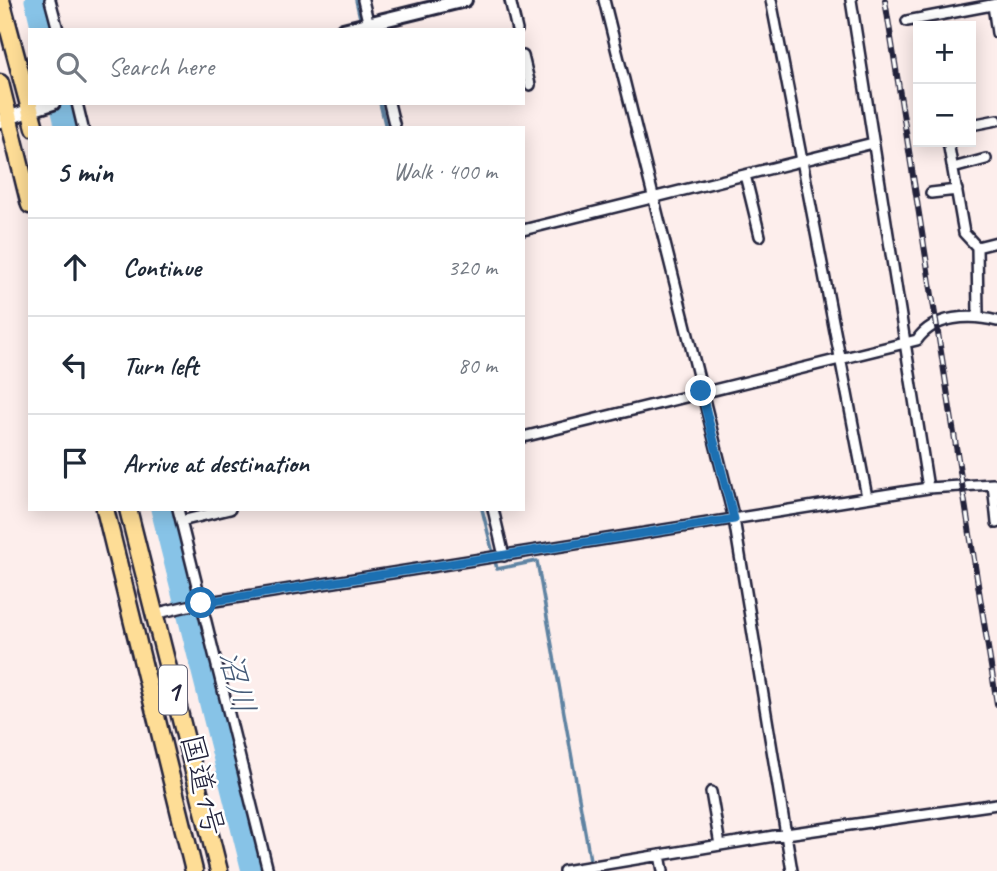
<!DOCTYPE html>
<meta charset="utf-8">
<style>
:root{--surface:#fff;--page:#f6f6f7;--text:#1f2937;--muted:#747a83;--line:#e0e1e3}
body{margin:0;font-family:Caveat,"Klee One",sans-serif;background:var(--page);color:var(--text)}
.controls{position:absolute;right:21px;top:21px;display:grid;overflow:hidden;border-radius:0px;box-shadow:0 4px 18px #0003}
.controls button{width:63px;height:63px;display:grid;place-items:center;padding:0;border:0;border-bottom:2px solid var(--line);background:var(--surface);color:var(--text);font:35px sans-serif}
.stop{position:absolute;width:21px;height:21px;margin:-16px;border:5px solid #1f6fb2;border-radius:50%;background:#fff}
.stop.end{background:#1f6fb2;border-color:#fff;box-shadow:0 2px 7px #0008}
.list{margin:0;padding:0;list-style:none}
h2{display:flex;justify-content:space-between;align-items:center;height:91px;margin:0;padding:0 28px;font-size:30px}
h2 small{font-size:23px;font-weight:400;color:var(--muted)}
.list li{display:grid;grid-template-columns:46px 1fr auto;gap:21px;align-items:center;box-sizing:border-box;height:98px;padding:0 28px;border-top:2px solid var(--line)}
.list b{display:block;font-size:26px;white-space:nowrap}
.list em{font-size:23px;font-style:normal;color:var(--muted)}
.icon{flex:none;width:38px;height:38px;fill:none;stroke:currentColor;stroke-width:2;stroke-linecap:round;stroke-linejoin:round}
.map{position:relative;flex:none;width:997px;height:871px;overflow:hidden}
.search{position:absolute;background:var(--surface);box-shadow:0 4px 18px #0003;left:28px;top:28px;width:497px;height:77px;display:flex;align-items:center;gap:18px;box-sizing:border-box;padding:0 24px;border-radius:0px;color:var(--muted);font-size:26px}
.panel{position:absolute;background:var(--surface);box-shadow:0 4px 18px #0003;left:28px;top:126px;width:497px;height:385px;border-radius:0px}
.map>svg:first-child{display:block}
</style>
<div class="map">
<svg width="997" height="871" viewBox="0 0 997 871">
<rect width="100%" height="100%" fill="#fdeeec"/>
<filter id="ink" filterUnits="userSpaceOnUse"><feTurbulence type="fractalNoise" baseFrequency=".0143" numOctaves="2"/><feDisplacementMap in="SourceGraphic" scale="14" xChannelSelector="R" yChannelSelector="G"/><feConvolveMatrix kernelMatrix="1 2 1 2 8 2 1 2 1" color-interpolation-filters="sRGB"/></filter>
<g filter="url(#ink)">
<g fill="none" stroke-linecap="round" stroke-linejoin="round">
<path stroke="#5f83a2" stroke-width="3.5" d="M356,0l5,22
M380,103l6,25
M482,509l15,60 40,-8 55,310"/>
<path stroke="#87c3e7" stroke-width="21" d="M35,0l7,30
M60,103l6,25
M161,509l91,362"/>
<defs>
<path id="minor" d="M50,0l8,30
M363,0l7,30
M510,0l7,30
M604,0l130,519 58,352
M771,0l96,497
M851,0l77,488
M993,5l4,28
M907,21l90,-17
M523,56l7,29
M77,103l6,25
M389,103l6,25
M971,125l26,-5
M948,142l16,91 13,14
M953,168l33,-9
M745,175l15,61
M931,193l26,-3
M523,230l350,-87
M978,315l-1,-68 20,-5
M523,437l394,-97c17,-25 54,-26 80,-19
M178,509l90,362
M493,509l11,47
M181,521l49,-12
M154,614l42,-10 732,-116 65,-4 4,39
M711,792l9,53
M660,855l3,16
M564,871l222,-37 211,-30"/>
<path id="tertiary" d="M343,30l122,-30
M31,110l22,-7"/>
<path id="secondary" d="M0,121l31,-11"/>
<path id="trunk" d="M1,0l34,128
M0,83l30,122
M105,509l89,362
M128,509l91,362"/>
</defs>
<use href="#minor" stroke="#22223b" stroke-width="14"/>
<use href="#tertiary" stroke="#22223b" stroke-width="18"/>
<use href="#secondary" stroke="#22223b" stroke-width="18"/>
<use href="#trunk" stroke="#22223b" stroke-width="21"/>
<use href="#minor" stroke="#fff" stroke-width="9"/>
<use href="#tertiary" stroke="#fff" stroke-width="12"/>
<use href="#secondary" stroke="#fff" stroke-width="12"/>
<use href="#trunk" stroke="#fedd96" stroke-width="16"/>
<defs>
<path id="rail" d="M885,0l112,704"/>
</defs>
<use href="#rail" stroke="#22223b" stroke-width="6"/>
<use href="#rail" stroke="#fff" stroke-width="3.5" stroke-dasharray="10" stroke-linecap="butt"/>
</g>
</g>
<g fill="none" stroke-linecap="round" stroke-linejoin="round" filter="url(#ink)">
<path stroke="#1f6fb2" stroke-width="9" d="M201,603l533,-84 -33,-128"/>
</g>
<g text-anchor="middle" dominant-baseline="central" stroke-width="5" stroke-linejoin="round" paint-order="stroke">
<rect fill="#fff" stroke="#646476" stroke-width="2" x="159" y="665.5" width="28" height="49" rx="5"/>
<g font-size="28" font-weight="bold" fill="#22223b">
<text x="173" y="690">1</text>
</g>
<g font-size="30" fill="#22223b" stroke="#fff">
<text transform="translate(203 785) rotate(77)">国道1号</text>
</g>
<g font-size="32" font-style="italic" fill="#455a77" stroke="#fff">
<text transform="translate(237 682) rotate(76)">沼川</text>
</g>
</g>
</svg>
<div class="controls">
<button>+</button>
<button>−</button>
</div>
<div class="stop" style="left:201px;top:603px"></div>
<div class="stop end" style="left:701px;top:391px"></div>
<div class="search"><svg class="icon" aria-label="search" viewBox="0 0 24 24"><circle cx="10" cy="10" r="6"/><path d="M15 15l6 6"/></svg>Search here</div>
<section class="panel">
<h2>5 min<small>Walk · 400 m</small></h2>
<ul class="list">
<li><svg class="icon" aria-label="ahead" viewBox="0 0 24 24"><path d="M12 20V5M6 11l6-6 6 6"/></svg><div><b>Continue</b></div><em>320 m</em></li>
<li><svg class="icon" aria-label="left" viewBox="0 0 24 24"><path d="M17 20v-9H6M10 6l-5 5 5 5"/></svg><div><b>Turn left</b></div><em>80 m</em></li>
<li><svg class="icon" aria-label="arrive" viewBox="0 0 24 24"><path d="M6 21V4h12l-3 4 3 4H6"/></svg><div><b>Arrive at destination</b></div></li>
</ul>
</section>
</div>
